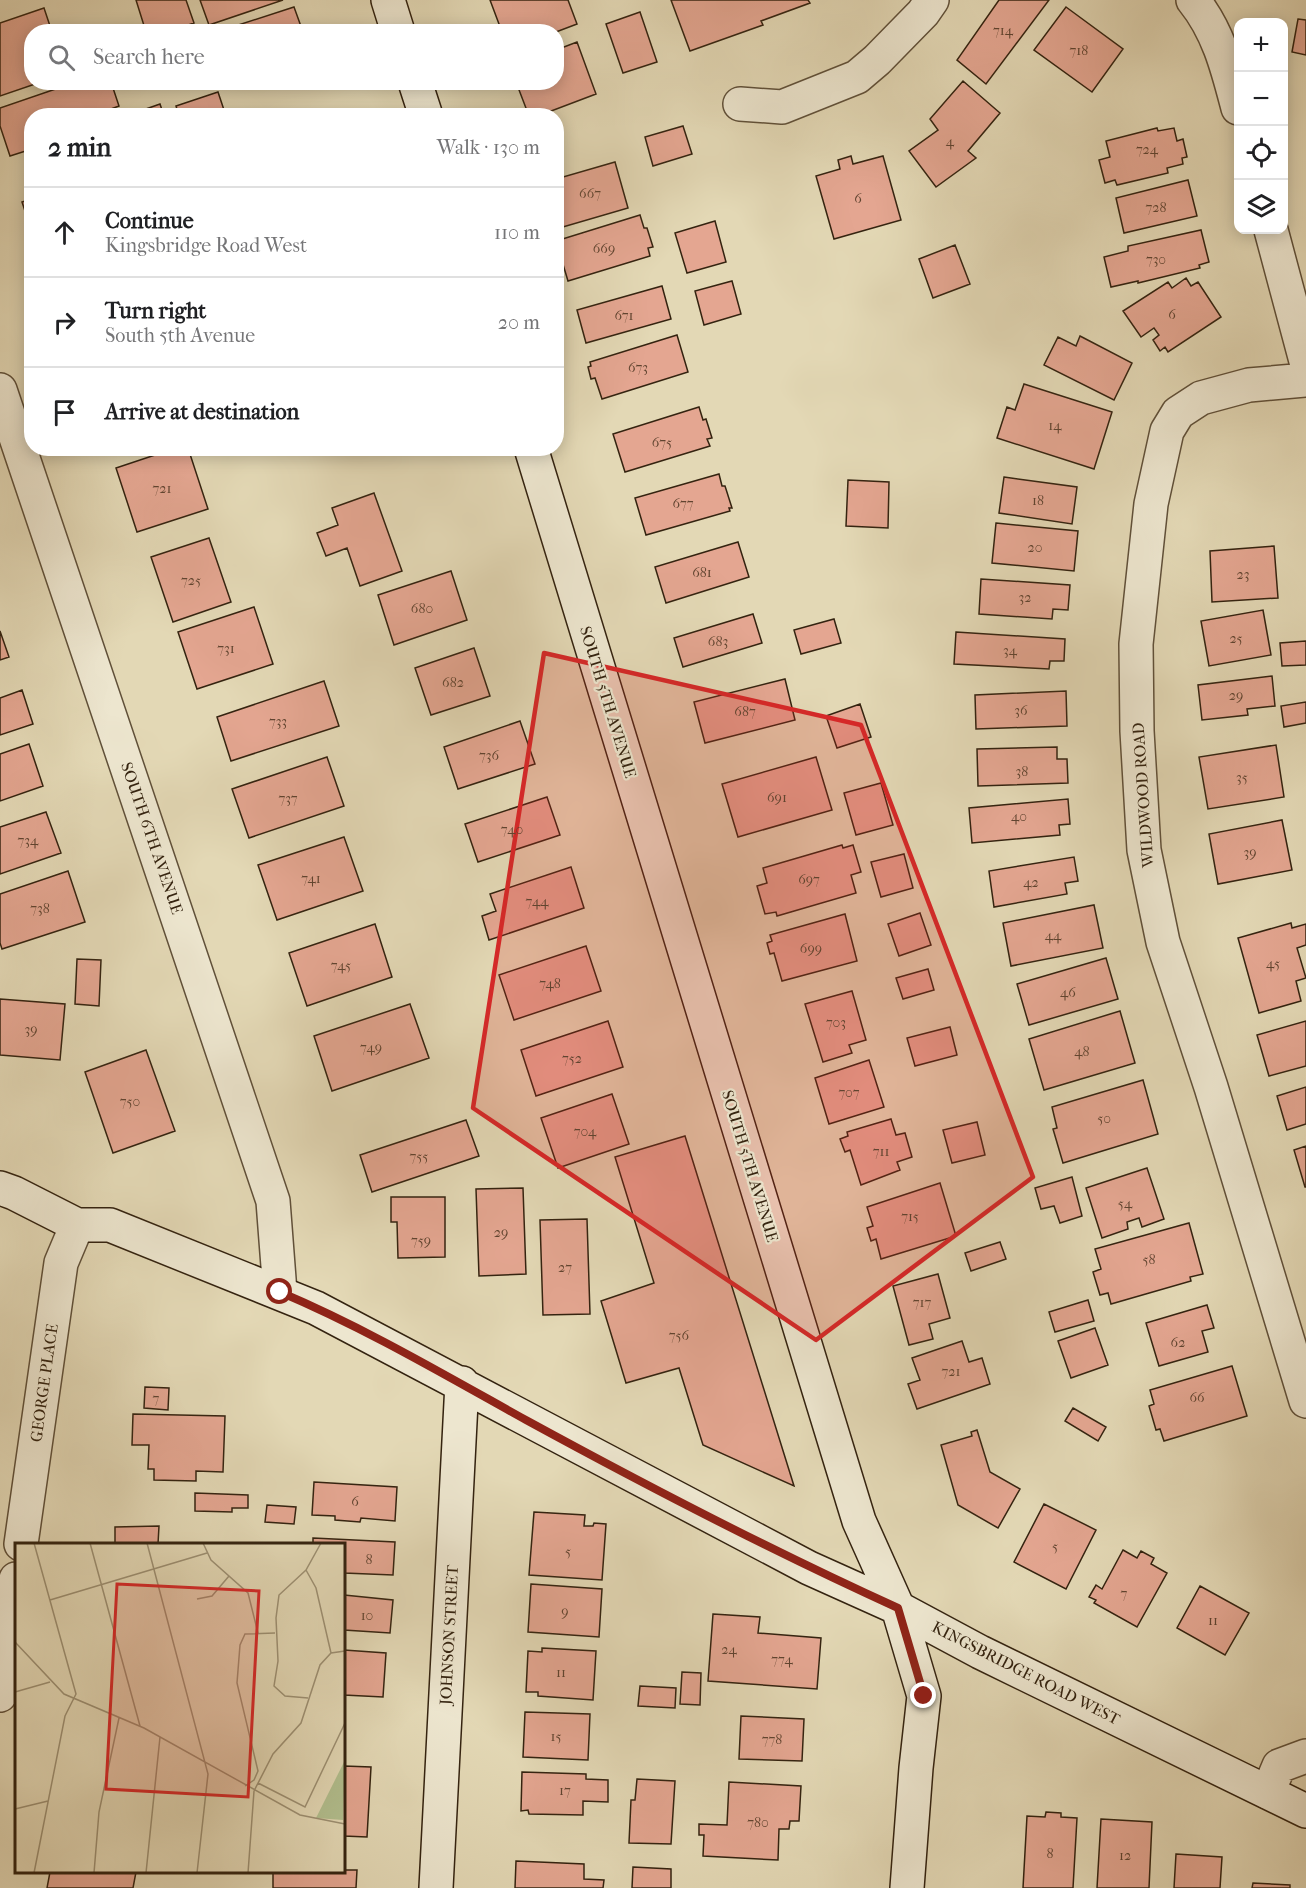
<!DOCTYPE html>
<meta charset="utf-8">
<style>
:root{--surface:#fff;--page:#f2f2f2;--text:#202124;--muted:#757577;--line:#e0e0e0}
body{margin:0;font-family:"IM FELL French Canon",serif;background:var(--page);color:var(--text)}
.controls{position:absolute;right:18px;top:18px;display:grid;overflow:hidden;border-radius:12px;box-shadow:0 3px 15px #0003}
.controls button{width:54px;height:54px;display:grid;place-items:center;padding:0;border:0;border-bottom:2px solid var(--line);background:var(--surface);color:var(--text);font:30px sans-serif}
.stop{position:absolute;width:18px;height:18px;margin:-14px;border:4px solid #8f2418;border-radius:50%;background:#fff}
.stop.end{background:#8f2418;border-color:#fff;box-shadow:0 2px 6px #0008}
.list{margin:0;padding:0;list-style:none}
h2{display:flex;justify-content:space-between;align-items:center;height:78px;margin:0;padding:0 24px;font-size:26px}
h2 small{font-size:20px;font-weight:400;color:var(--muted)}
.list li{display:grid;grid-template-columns:39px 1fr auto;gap:18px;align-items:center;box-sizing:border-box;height:90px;padding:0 24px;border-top:2px solid var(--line)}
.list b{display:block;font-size:22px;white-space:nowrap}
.list p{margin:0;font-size:20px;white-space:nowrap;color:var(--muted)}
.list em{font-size:20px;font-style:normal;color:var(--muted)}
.icon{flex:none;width:33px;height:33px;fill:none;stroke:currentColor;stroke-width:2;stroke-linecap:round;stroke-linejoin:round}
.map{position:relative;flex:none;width:1306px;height:1888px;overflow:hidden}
.search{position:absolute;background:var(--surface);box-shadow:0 3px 15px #0003;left:24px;top:24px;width:540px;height:66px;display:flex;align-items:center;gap:15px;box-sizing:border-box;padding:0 21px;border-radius:24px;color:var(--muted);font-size:22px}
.panel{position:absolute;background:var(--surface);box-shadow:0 3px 15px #0003;left:24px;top:108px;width:540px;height:348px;border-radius:24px}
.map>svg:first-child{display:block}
</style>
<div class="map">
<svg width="1306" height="1888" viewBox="0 0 1306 1888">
<rect width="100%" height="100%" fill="#e3d8b5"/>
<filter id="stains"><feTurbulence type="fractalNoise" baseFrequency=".00333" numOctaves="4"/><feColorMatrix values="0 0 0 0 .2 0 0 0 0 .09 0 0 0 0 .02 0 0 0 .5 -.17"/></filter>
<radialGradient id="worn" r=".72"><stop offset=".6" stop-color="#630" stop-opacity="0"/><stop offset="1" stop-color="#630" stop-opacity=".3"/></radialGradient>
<path fill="#e4a691" stroke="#342310" stroke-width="1.5" d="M136,0h50l8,23 -26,9h-22z
M200,0h83l-74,25z
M490,0h78l9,24 -21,8h-54z
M671,0h137l2,3 -49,18 2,4 -73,26z
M999,0h50l-63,84 -29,-24z
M294,7l9,25h-73l-1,-4z
M1066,7l57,42 -31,43 -58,-42z
M44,8l8,24h-20v50h9l-41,14v-73z
M640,12l17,50 -34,11 -17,-49z
M1298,19l8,1v35l-14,-3z
M577,42l19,52 -58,22h-9l-13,-34h40v-32z
M963,81l37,32 -32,38 8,7 -40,29 -27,-36 29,-21 -8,-11z
M76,82h17l2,6 16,-6 8,24 -16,6 1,4h-72v33l-22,7 -10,-30v-18z
M218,92l8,24h-47l-3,-10z
M160,104l4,12h-38z
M683,126l9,28 -39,12 -8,-29z
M1157,128l1,3 16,-3 3,13 6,-2 4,18 -5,1 1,6 -16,4 1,5 -51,12 -2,-5 -10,3 -6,-23 11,-3 -4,-16z
M851,156l2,8 30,-8 18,64 -67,19 -18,-63 24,-7 -2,-9z
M615,162l13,46 -72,21v-50z
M1188,180l9,36 -73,17 -8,-35z
M32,199v33l-10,-30z
M640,215l4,13h3l6,19 -5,1 2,8 -82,25 -12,-40z
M715,221l11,41 -39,11 -12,-40z
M1201,230l8,32 -10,3 1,3 -62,15v-2l-27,6 -7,-30 24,-6v-5z
M955,245l15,39 -37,14 -14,-39z
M1186,278l5,8 7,-4 23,35 -53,35 -3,-5 -5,4 -7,-11 6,-5 -5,-7 -13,9 -18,-26 45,-29 4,6z
M732,281l9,33 -37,11 -9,-34z
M662,286l9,33 -85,24 -9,-33z
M677,335l11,37 -86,27 -7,-21 -4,1 -3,-12 3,-1 -1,-4z
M1080,336l52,27 -18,37 -70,-35 14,-28 18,9z
M1024,384l88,28 -18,57 -97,-31 10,-31 8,3z
M699,407l4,13 3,-1 6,19 -5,1 3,7 -85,26 -12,-38z
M176,448h12l20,61 -71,23 -21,-64z
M719,474l3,12h3l7,22h-3l1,3 -84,24 -11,-37z
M1004,477l73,10 -5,37 -73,-11z
M848,480l41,2 -1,46 -42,-2z
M374,493l28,78 -42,15 -13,-38 -21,8 -9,-23 21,-8 -6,-17z
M996,523l82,8 -4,40 -82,-8z
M209,538l22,64 -58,20 -22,-65z
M738,542l11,35 -83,26 -11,-36z
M1274,546l4,52 -66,4 -2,-51z
M451,571l16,49 -73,25 -16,-50z
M981,579l89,6 -2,25 -15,-1 -1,10 -73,-5z
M254,607l19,57 -76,25 -19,-57z
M1263,610l8,45 -62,11 -8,-45z
M753,614l9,29 -79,24 -9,-29z
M834,619l7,24 -40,11 -7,-24z
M0,631l9,26 -9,3z
M956,632l109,7 -1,22h-14l-1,8 -95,-5z
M1306,641v24l-24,1 -2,-23z
M474,648l16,48 -59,19 -16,-47z
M1272,676l3,30 -28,3 1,6 -46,5 -4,-35z
M785,679l10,41 -90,23 -11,-41z
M324,681l15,45 -108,35 -14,-44z
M22,690l11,34 -33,11v-37z
M1066,691l1,35 -91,3 -1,-34z
M1306,702v21l-22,4 -3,-21z
M860,704l11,33 -34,11 -11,-32z
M520,721l15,43 -77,25 -14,-42z
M29,744l14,42 -43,15v-47z
M1276,745l8,52 -76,12 -9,-52z
M1057,747v12h10l1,24 -90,3 -1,-37z
M327,757l17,49 -95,32 -17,-49z
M816,757l16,53 -94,27 -16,-53z
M881,783l12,42 -37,10 -12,-42z
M547,797l13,38 -82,27 -13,-38z
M1068,799l2,25 -11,1 1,10 -88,8 -3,-35z
M46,812l15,41 -61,21v-47z
M1282,820l10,50 -74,14 -9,-50z
M344,837l19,54 -86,29 -19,-55z
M842,845l1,3 10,-3 8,27 -10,3 5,18 -79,23 -1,-4 -11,2 -8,-28 10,-3 -4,-15z
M904,854l9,34 -32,9 -10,-35z
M1074,857l4,24 -13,2 2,11 -73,13 -5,-36z
M571,867l13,41 -95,32 -7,-24 14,-5 -6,-17z
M68,871l17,51 -83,27 -2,-6v-49z
M1094,905l9,43 -92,18 -8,-43z
M920,913l11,32 -32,11 -11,-32z
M845,914l12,47 -75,20 -8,-28 -4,1 -3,-11 5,-2 -2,-6z
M1291,923l1,5 14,-4v21l-9,3 9,30 -10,3 5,20 -42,12 -21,-75z
M375,924l17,53 -85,29 -18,-53z
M586,946l15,45 -87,29 -15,-45z
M1106,958l12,41 -89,26 -12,-41z
M77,959l24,1 -2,46 -24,-2z
M928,969l6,21 -31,9 -7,-21z
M852,991l14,49 -17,5 3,8 -29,9 -18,-58z
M0,999l65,5 -5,56 -60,-5z
M410,1004l19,54 -97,33 -18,-55z
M1120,1011l15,52 -91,27 -15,-51z
M608,1021l15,46 -87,29 -15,-46z
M1306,1021v45l-37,10 -12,-41z
M950,1027l7,28 -42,11 -8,-28z
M146,1050l29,81 -62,22 -28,-81z
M869,1060l15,47 -55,17 -14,-46z
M1143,1080l15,54 -95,29 -10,-34 4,-1 -5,-21z
M1306,1087v37l-19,6 -10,-34z
M612,1094l17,50 -71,24 -17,-50z
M891,1119l5,16 9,-2 7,24 -15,5 3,8 -39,15 -11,-35 -5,2 -5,-13 8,-3 -1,-4z
M466,1120l13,36 -107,36 -12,-37z
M977,1122l8,33 -33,8 -9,-33z
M685,1136l109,350 -91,-41 -24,-77 -53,15 -25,-82 53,-18 -39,-126z
M1306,1146v41h-1l-11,-37z
M1147,1168l17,51 -22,8 -3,-9 -12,4 1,7 -26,9 -16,-50z
M1072,1177l10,39 -22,7 -6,-17 -13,3 -6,-21z
M940,1183l16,53 -75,23 -5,-20 -5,2 -4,-13 6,-2 -6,-19z
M523,1188l3,86 -47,2 -3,-87z
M391,1197h54v60l-47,1 -1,-36h-6z
M587,1219l3,95 -47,1 -3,-95z
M1189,1223l14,51 -13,3 1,4 -80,23 -3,-11 -8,2 -7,-23 8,-3 -6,-20z
M1000,1242l6,17 -35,12 -6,-18z
M938,1274l12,44 -21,6 4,15 -24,6 -16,-59z
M1088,1300l6,21 -39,11 -6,-20z
M1207,1305l7,23 -12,3 6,21 -49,14 -13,-43z
M1095,1328l13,37 -37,13 -13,-37z
M962,1341l7,21 13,-4 8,26 -73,25 -9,-25 12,-4 -8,-22z
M1232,1366l15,50 -83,25 -4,-12 -4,1 -7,-24 5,-2 -4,-14z
M145,1387l24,1 -1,22 -24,-2z
M1073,1408l33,19 -8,14 -33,-20z
M133,1414l92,2 -2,56 -27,-1v10l-42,-1v-11h-6l1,-24h-17z
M977,1430l13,42 30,17 -22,39 -40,-23 -17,-60 31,-9 -1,-4z
M314,1482l83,5 -2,34 -34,-3 -1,4 -25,-2v-4l-23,-1z
M195,1493l53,2v13h-16v4l-37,-1z
M1044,1504l52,26 -30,59 -52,-27z
M267,1505l29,2 -2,17 -29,-2z
M534,1512l51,3 -1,11h9l1,-3 12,1 -4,56 -73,-5z
M159,1526l-1,18h-43v-17z
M313,1538l82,4 -2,33 -49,-2v-29h-31z
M1123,1550l14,8 4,-7 13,7 -3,6 16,9 -30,54 -43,-24 2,-3 -7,-3 7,-12 6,4z
M531,1584l71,5 -3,48 -71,-5z
M1200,1586l49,27 -24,42 -48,-27z
M344,1595l49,5 -3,33 -46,-3z
M713,1614l47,3 -2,16 63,5 -4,51 -109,-8z
M542,1648l54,3 -3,49 -55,-4v-4h-12l2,-41 14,1z
M344,1650l42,3 -3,44 -39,-2z
M682,1672l19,1 -1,32 -20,-1z
M640,1686l36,2 -1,20 -37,-2z
M525,1712l65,2 -2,46 -65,-3z
M741,1716l63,3 -2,42 -63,-2z
M344,1766l27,1 -4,70 -23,-1z
M522,1772l64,2v5l22,1v22l-25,-1v14l-54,-1 -1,-4 -7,1z
M637,1779l38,2 -4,63 -42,-1 2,-43h4z
M729,1782l72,4 -2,35h-9l-1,8h-10l-1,31 -75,-4 1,-21h-5v-11l28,1z
M1046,1812l15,1v4l16,1 -4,70h-50l4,-72 18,1z
M1101,1819l51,3 -3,66h-52z
M1176,1854l46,3 -2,31h-46z
M516,1861l68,3v15l20,1 -1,8h-88z
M633,1867l38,2v19h-39z
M344,1870h13l-1,18h-83v-16h71z
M50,1872h86l-3,16h-86z
M1253,1883l37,2v3h-38z"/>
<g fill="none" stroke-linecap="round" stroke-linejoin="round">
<defs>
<path id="street" d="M1193,0c26,32 35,70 45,108
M740,104l42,3 75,-30 20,-17 46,-47 9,-13
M1271,230l35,131
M1306,380l-57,5 -48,13 -23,15 -11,18 -16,73 -15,140 1,87 7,119 19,92 48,145 95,314
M0,390l273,811 7,91
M21,1544l40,-281 16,-38
M0,1695l16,-116
M1268,1792l11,-26 27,-10"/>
<path id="secondary" d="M388,0l10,32
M415,82l11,34
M531,448l328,1073 39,87 26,88 -8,72 -9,120
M0,1188l14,5 63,32h33l206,83 493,260 89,40 82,44 326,159
M436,1888l26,-505"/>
</defs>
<use href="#street" stroke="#605039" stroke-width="36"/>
<use href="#secondary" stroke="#342310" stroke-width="36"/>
<use href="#street" stroke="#ede6cf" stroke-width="33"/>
<use href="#secondary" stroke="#ede6cf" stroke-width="33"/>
</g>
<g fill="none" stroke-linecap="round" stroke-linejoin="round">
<path stroke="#8f2418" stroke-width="8" d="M280,1292c85,36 165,83 246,128 121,66 246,131 372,188l26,88"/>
</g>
<path fill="#d62828" fill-opacity="0.2" stroke="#d62828" stroke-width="4.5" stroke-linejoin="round" d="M544,653l317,72 172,452 -217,163 -343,-232z"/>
<g text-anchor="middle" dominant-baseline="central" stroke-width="4.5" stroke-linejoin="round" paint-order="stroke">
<g font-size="14" fill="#604430">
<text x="1003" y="30">714</text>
<text x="1079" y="50">718</text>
<text x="950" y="141">4</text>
<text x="1147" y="149">724</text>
<text x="590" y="193">667</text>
<text x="858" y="198">6</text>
<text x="1156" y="207">728</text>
<text x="604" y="248">669</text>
<text x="1156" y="259">730</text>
<text x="1172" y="314">6</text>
<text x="624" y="315">671</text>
<text x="638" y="367">673</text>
<text x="1055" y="425">14</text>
<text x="662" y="442">675</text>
<text x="162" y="488">721</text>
<text x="1038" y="500">18</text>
<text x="683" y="503">677</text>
<text x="1035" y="547">20</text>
<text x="702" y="572">681</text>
<text x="1243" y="574">23</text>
<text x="191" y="580">725</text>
<text x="1025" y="597">32</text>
<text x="422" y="608">680</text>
<text x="1236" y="638">25</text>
<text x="718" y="641">683</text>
<text x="226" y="648">731</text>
<text x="1010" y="650">34</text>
<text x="453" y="682">682</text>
<text x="1236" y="695">29</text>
<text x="1021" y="710">36</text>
<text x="745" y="711">687</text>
<text x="278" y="721">733</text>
<text x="489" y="755">736</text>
<text x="1022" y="771">38</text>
<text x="1242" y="777">35</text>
<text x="777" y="797">691</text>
<text x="288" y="798">737</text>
<text x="1019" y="816">40</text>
<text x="512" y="829">740</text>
<text x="28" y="840">734</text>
<text x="1250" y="852">39</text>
<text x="311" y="878">741</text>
<text x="809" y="879">697</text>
<text x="1031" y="882">42</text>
<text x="537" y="901">744</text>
<text x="40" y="908">738</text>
<text x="1053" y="935">44</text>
<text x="811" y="948">699</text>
<text x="1273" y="963">45</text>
<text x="341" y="965">745</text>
<text x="550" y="983">748</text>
<text x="1068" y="992">46</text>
<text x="836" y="1022">703</text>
<text x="31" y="1029">39</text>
<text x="371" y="1047">749</text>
<text x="1082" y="1051">48</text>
<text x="572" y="1058">752</text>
<text x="849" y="1092">707</text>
<text x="130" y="1101">750</text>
<text x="1104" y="1118">50</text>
<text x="585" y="1131">704</text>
<text x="881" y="1151">711</text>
<text x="419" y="1156">755</text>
<text x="1125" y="1203">54</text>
<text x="910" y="1216">715</text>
<text x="501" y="1232">29</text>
<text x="421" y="1240">759</text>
<text x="1149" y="1259">58</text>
<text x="565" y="1267">27</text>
<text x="922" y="1302">717</text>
<text x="679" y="1335">756</text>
<text x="1178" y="1342">62</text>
<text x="951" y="1371">721</text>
<text x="1197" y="1397">66</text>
<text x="156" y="1398">7</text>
<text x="355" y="1501">6</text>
<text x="1055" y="1546">5</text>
<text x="568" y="1551">5</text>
<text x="369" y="1559">8</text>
<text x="1124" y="1593">7</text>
<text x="565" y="1611">9</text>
<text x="367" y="1615">10</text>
<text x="1213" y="1620">11</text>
<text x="729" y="1649">24</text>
<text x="782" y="1659">774</text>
<text x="561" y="1672">11</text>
<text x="556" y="1736">15</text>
<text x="772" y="1739">778</text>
<text x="565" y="1790">17</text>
<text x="758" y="1822">780</text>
<text x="1050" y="1853">8</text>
<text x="1125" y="1855">12</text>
</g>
<g font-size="16" fill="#342310" stroke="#ede6cf">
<text transform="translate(608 702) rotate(73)">SOUTH 5TH AVENUE</text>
<text transform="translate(1143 795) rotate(-94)">WILDWOOD ROAD</text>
<text transform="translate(152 838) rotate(71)">SOUTH 6TH AVENUE</text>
<text transform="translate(750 1166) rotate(73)">SOUTH 5TH AVENUE</text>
<text transform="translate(44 1383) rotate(-82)">GEORGE PLACE</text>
<text transform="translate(449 1635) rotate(-87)">JOHNSON STREET</text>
<text transform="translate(1026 1673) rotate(27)">KINGSBRIDGE ROAD WEST</text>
</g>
</g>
<g transform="translate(15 1543)">
<rect width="330" height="330" fill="#e3d8b5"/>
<path d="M330,217l-2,60 -27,-2z" fill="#b2bf8f"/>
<path fill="none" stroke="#9d9073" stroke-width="1.5" d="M19,0l42,151 -11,22 -31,157M75,0l50,183M132,0l61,231 -11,99M188,0l8,17 37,33 10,40M291,27l10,18 15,65M182,56l15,-3 17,-20M35,57l157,-47M0,99l49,52 80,34 156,87 45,9M0,149l35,-10M293,155l-23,-2 -11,-10 4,-25 -2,-43 3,-23 27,-25 15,-27M243,240l47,24 40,-84M230,243l9,-6 4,-9 -21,-88 3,-38 5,-11 30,-1M239,248l19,-37 28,-31 19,-58 11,-12 14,-2M0,266l33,-8M79,330l5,-61 20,-94M131,330l14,-136M233,330l6,-82"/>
<path fill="#d62828" fill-opacity="0.15" stroke="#d62828" stroke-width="3" d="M102,41l142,7 -11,206 -142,-8z"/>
<rect width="330" height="330" fill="none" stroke="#342310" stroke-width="3"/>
</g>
<rect width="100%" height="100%" filter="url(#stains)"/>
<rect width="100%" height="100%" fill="url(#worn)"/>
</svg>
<div class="controls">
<button>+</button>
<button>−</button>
<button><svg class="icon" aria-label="locate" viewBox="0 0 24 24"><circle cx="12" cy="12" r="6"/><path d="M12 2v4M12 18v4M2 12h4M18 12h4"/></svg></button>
<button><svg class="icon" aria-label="layers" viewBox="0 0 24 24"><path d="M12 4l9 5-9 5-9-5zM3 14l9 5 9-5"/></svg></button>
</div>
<div class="stop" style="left:280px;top:1292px"></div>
<div class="stop end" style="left:924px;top:1696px"></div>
<div class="search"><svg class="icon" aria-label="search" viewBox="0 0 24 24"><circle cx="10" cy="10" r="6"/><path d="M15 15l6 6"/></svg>Search here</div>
<section class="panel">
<h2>2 min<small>Walk · 130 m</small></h2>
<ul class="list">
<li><svg class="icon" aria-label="ahead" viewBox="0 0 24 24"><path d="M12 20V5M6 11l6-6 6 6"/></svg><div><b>Continue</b><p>Kingsbridge Road West</p></div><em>110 m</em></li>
<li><svg class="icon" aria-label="right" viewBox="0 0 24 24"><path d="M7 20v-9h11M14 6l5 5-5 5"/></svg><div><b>Turn right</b><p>South 5th Avenue</p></div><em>20 m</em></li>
<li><svg class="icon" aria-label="arrive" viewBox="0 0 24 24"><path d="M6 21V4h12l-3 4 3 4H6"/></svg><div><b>Arrive at destination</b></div></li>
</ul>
</section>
</div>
